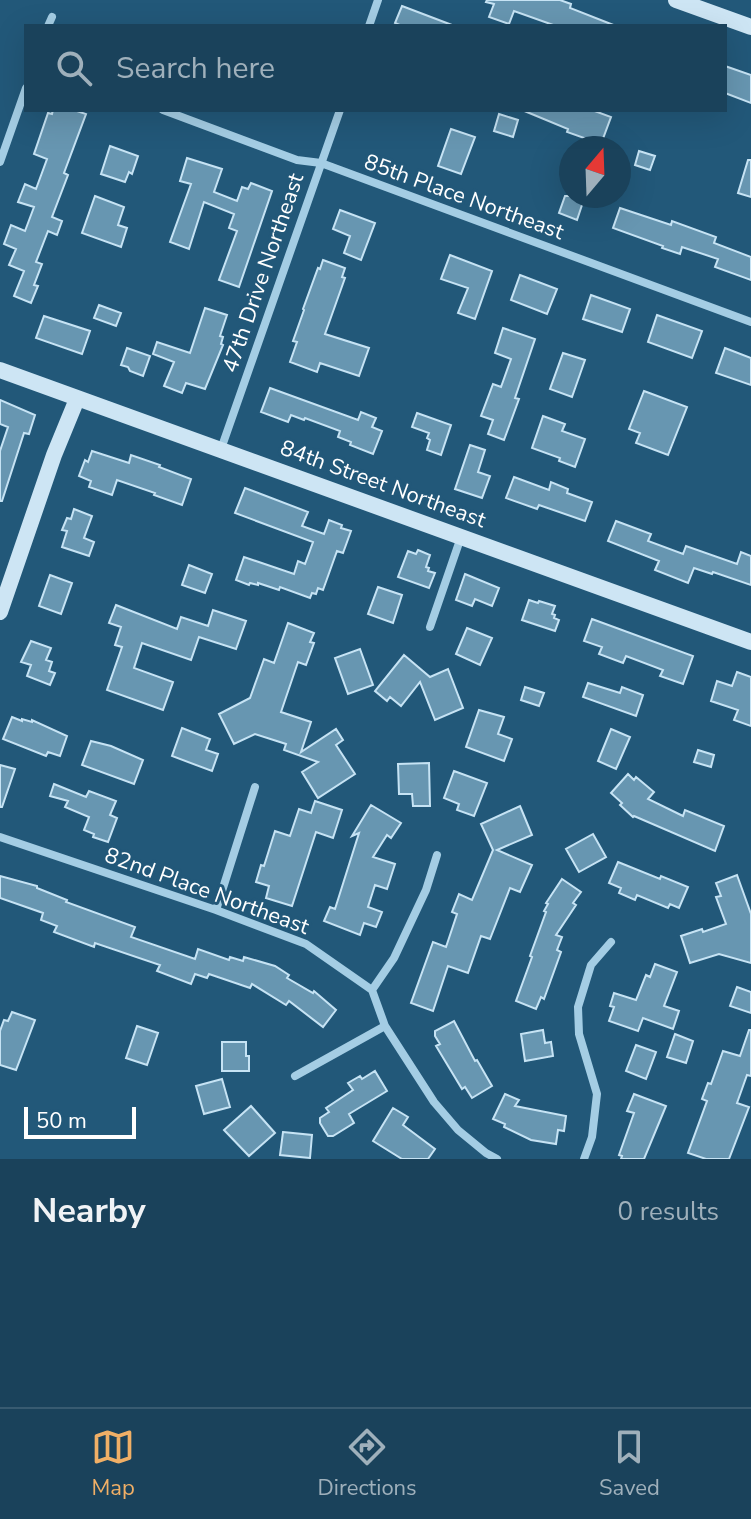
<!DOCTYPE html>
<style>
:root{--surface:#1a425b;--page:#234961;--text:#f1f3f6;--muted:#9fb0bb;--line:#385b71;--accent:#f0af66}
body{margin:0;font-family:"Nunito Sans",sans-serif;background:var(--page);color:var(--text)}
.compass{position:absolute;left:559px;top:136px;width:72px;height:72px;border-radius:50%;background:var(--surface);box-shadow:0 8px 32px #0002;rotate:19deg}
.scale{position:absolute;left:24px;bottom:20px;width:112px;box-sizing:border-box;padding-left:8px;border:4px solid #fff;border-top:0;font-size:22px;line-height:28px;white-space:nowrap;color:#fff;-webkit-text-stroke:6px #225879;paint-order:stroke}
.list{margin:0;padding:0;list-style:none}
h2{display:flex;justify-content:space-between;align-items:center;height:104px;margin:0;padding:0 32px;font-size:34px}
h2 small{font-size:26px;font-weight:400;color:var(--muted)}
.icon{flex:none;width:44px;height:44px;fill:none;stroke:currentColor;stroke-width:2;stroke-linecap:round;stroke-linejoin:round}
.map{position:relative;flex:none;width:751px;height:1159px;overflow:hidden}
.search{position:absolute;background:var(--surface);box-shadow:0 8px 32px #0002;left:24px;right:24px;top:24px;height:88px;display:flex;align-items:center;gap:20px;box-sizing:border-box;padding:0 28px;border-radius:0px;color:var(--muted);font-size:30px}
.sheet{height:248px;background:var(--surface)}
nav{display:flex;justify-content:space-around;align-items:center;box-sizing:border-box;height:112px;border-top:2px solid var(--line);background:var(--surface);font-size:22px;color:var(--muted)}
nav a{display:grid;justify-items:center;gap:4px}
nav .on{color:var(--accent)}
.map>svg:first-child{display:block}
</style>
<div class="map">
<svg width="751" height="1159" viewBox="0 0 751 1159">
<rect width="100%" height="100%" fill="#225879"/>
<path fill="#6796b1" stroke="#c6e3f4" stroke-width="2" d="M487,0h73l11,4 -1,4 46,18h-60l-42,-15 -5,13 -20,-7 5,-13 -8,-2z
M402,6l50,19v1h-50l-7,-3z
M725,66l26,9v28l-26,-10z
M53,110h21l12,4 -22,59 4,2 -16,42 10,4 -5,14 -9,-4 -12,31 6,2 -8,21 4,1 -7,17 -17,-7 10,-25 -15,-6 7,-16 -12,-5 7,-19 14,6 9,-24 -16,-5 7,-18 11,5 11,-30 -13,-5 14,-41 4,1z
M522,110h70l19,7 -10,27 -34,-12 1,-3z
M499,114l19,6 -5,17 -19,-6z
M451,129l24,8 -14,37 -23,-8z
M110,146l28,10 -6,18 -3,-2 -4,10 -24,-8z
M639,151l16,5 -5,14 -15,-5z
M187,158l35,11 -8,23 23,9 5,-14 6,2 3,-6 21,8 -33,96 -20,-7 18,-49 -8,-3 5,-14 -30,-12 -15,47 -19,-7 21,-58 -11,-3z
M748,160h3v37l-13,-4z
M95,196l29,11 -6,18 9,3 -6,19 -39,-14z
M565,196h20l-8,24 -18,-7z
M620,208l51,17 1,-4 44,16 -2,6 37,14v23l-36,-13 3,-8 -36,-12 -2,7 -18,-6 1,-2 -50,-18z
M340,210l35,13 -14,37 -17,-7 6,-17 -17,-7z
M450,255l42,16 -17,48 -17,-6 10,-25 -27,-9z
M323,260l22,8 -3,9 3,1 -20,56 44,14 -10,28 -39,-13 -3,9 -27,-10 7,-20 -4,-1 11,-31 -1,-1 15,-41 2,1z
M520,275l37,14 -10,25 -36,-14z
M591,295l39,14 -8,23 -39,-13z
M99,305l22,8 -5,13 -22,-8z
M205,308l22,7 -7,21 3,1 -2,7 2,1 -18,44 -19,-6 -4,10 -18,-7 10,-24 -21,-8 4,-12 33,11z
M657,315l45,16 -10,27 -44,-16z
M44,316l46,15 -8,23 -46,-16z
M503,328l32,11 -20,59 4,1 -15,41 -16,-6 5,-14 -12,-4 12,-32 8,3 10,-28 -16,-6z
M127,348l23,8 -7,20 -13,-5 -2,-4 -7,-2z
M725,348l26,10v27l-35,-12z
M563,353l22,7 -13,37 -22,-8z
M270,388l88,32 3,-8 15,6 -4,9 10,4 -9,23 -23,-9 1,-3 -13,-5 2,-6 -35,-13 -1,2 -13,-5 -3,7 -27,-10z
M644,391l43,16 -19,48 -32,-12 4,-10 -11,-4z
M0,400l35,15 -6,19 -5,-1 -22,68h-2v-50l8,-24 -8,-3z
M417,413l34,12 -10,30 -14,-5 3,-10 -3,-2 2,-5 -17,-6z
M543,416l22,8 -3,7 23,8 -10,28 -16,-6 1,-3 -28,-10z
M470,445l15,5 -7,22 12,4 -8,22 -27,-9z
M92,451l37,12 2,-8 29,10 -1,2 32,12 -9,26 -28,-10 1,-2 -38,-13 -5,15 -23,-8 2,-6 -12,-5 6,-16 3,2z
M514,477l35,13 2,-8 17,7 -1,4 25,9 -7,19 -46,-16 -2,4 -31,-11z
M245,488l63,24 -6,14 22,8 5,-14 13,5 -1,3 10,3 -8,22 -6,-2 -14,39 -5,-2 -2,6 -4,-1 -2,5 -30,-11 -1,3 -21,-7v2l-8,-2 -1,2 -13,-5 8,-23 50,17 4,-13 7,3 8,-22 -78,-29z
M74,509l18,7 -8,22 10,4 -5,14 -27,-9 5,-16 -5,-1 5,-12 4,1z
M616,521l35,13 -3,7 35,13 3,-8 51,18 4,-12 10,4v29l-38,-13 -1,2 -18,-6 -6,15 -33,-13 4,-9 -51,-20z
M418,550l12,5 -4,12 3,1 -1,3 7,2 -6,15 -31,-11 10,-26 8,3z
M189,565l23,9 -7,19 -23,-8z
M465,574l34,14 -7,18 -17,-7 -3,7 -16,-6z
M50,575l22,8 -11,31 -22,-8z
M378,587l24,8 -9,28 -25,-9z
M529,600l9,3 1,-2 16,5 -3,8 3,1 -1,3 5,2 -4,11 -33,-11z
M116,605l61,24 4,-12 27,9 5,-16 33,11 -10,28 -37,-12 -8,23 -49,-17 -8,25 39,14 -10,28 -56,-20 15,-43 -7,-2 6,-18 -12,-4z
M592,619l101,37 -10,28 -23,-8 3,-6 -37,-14 -3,7 -24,-9 3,-7 -18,-6z
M288,623l26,10 -4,9 4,1 -8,22 -8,-3 -17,50 30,10 -10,30 35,-23 7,11 -7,5 19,29 -37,24 -16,-26 16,-10 -34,-12 2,-6 -31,-10 -21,10 -15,-30 31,-16 14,-39 10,4z
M467,628l25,10 -12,27 -24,-11z
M31,641l20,7 -5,12 6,2 -3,9 6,2 -5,12 -23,-9 4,-11 -10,-3z
M360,649l13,36 -25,9 -13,-36z
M404,655l26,22 18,-8 15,39 -28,12 -15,-38 -19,24 -11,-9 -3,4 -12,-10z
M737,672l14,5v49l-17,-6 4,-10 -27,-9 6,-20 15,5z
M588,683l32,10 2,-6 21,8 -7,21 -53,-19z
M525,687l19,6 -5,13 -18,-6z
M479,710l25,7 -6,17 14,5 -8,22 -38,-14z
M12,717l10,4v-2l10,3v-2l35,16 -7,20 -12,-4 -2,4 -43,-17z
M182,728l28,11 -4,11 12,4 -6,17 -40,-15z
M611,729l19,8 -14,32 -18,-8z
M91,741l20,5 32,14 -9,24 -52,-19z
M698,750l16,5 -3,12 -17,-5z
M429,763l1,43h-17l-1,-12h-13l-1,-30z
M0,765l15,4 -13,38h-2z
M454,771l33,12 -13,33 -17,-6 2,-6 -15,-6z
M628,774l6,6 2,-3 18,15 -6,7 35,17 2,-6 39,16 -9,25 -81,-35 -1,1 -13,-12 2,-2 -11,-10z
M54,784l32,13 3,-6 27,10 -6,14 7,3 -9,24 -15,-5 1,-3 -10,-4 5,-13 -24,-10 3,-6 -18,-5z
M315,801l27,9 -9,28 -17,-6 -24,74 -26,-8 3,-12 -13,-4 5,-17 3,1 11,-35 15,5 9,-27 12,4z
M371,805l30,18 -10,15 -4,-3 -14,22 22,7 -8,25 -12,-4 -7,22 14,5 -6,15 -12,-4 -4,12 -36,-14 6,-14 5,2 24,-76 -7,3z
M520,806l12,29 -35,15 35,15 -12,27 -10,-4 -20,51 -9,-3 -13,37 -20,-7 -15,45 -22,-8 22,-61 13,5 11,-33 -5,-2 7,-18 13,6 21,-50 -12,-26z
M593,834l13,23 -27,15 -13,-23z
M618,862l42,17 1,-3 27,11 -9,21 -9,-4 -2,4 -31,-13 -2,5 -16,-7 2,-5 -12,-5z
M737,875l14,39v49l-32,-9 -29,9 -9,-27 21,-7 1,3 23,-8 -10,-27 5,-1 -5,-13z
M0,876l37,10v2l30,12 -1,2 69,25 -4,10 64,22 3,-10 31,11 1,-3 13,4 1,-4 31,9 14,9 -2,3 26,15 1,-2 22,19 -13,17 -34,-26 -3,4 -34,-21 -2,4 -41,-14 -2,4 -12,-4 -4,10 -34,-13 3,-6 -65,-22 -1,4 -40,-15 3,-6 -16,-6 2,-7 -43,-15z
M562,879l19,13 -8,11 3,2 -20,30 6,2 -5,13 4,2 -17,47 -3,-2 -5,12 -20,-8 16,-44 -2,-1 16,-44 -2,-1 4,-7 -2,-1z
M655,964l22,8 -13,34 15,5 -6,18 -30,-11 -5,13 -29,-10 5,-14 -4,-1 4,-13 22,7 10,-25 4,2z
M737,987l14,5v21l-21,-7z
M12,1012l23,8 -19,50 -16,-5v-34l4,-11 4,1z
M454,1021l21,40 2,-1 15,26 -20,12 -7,-11 -3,2 -26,-43 4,-2 -5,-8v-5z
M137,1026l21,7 -11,32 -21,-7z
M543,1030l2,13 6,-1 2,14 -28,5 -4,-27z
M749,1030h2v46l-4,-1 -10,28 12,4 -20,52h-23l-18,-6 19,-52 -5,-2 6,-16 3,1 12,-33 17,5z
M675,1034l18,7 -7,22 -19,-6z
M222,1042h24v14h3v15h-27z
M636,1045l20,7 -10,27 -20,-8z
M375,1071l12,20 -38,23 5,9 -21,13h-5l-8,-13v-5l9,-6 -3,-4 27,-18 -5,-7 12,-7 2,3z
M222,1079l8,28 -26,7 -8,-28z
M505,1094l14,6 -4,6 51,10 -2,15 -6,-1 -2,14 -25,-4 -27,-13 1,-3 -12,-5z
M634,1094l32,12 -22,53h-23l1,-3 -3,-1 15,-42 -7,-2z
M251,1106l24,27 -26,23 -25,-26z
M393,1108l15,9 -5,8 32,24 -7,10h-26l-29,-18z
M283,1132l29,3 -2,23 -30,-3z"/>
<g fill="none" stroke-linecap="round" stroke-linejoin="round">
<path stroke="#a4cde4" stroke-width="8" d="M48,26l4,-9
M369,26l9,-26
M163,110l134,50 24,3 430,159
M0,162l26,-74
M221,449l119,-339
M430,627l31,-90
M0,837l216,73 90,34 66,46 13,36 49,76 24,28 28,23 11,6
M216,910l39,-123
M372,990l22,-32 32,-68 11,-35
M295,1076l90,-50
M584,1159l8,-22 5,-43 -18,-60 -1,-27 13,-42 20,-23"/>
<path stroke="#cde5f4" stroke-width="16" d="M676,0l75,27
M0,370l751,272
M0,612l54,-157 23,-56"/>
</g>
<g text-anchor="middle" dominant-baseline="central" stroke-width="6" stroke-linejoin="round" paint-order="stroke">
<g font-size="22" fill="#fff" stroke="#225879">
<text transform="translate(464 197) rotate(20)">85th Place Northeast</text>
<text transform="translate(263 273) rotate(-71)">47th Drive Northeast</text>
<text transform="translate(383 484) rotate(20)">84th Street Northeast</text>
<text transform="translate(207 891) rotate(20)">82nd Place Northeast</text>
</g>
</g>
</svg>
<svg class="compass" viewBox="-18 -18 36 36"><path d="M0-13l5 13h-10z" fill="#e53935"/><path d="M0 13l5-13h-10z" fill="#9fb0bb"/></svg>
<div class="scale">50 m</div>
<div class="search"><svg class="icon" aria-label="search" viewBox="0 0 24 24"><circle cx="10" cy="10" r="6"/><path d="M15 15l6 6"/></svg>Search here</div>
</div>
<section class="sheet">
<h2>Nearby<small>0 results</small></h2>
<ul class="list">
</ul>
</section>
<nav>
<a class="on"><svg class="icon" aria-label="map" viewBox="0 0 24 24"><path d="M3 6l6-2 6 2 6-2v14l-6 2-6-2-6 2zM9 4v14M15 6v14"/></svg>Map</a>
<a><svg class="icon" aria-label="directions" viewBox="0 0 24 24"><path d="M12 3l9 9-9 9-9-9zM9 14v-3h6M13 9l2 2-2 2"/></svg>Directions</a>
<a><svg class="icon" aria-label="saved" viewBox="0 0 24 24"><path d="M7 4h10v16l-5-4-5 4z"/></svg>Saved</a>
</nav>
